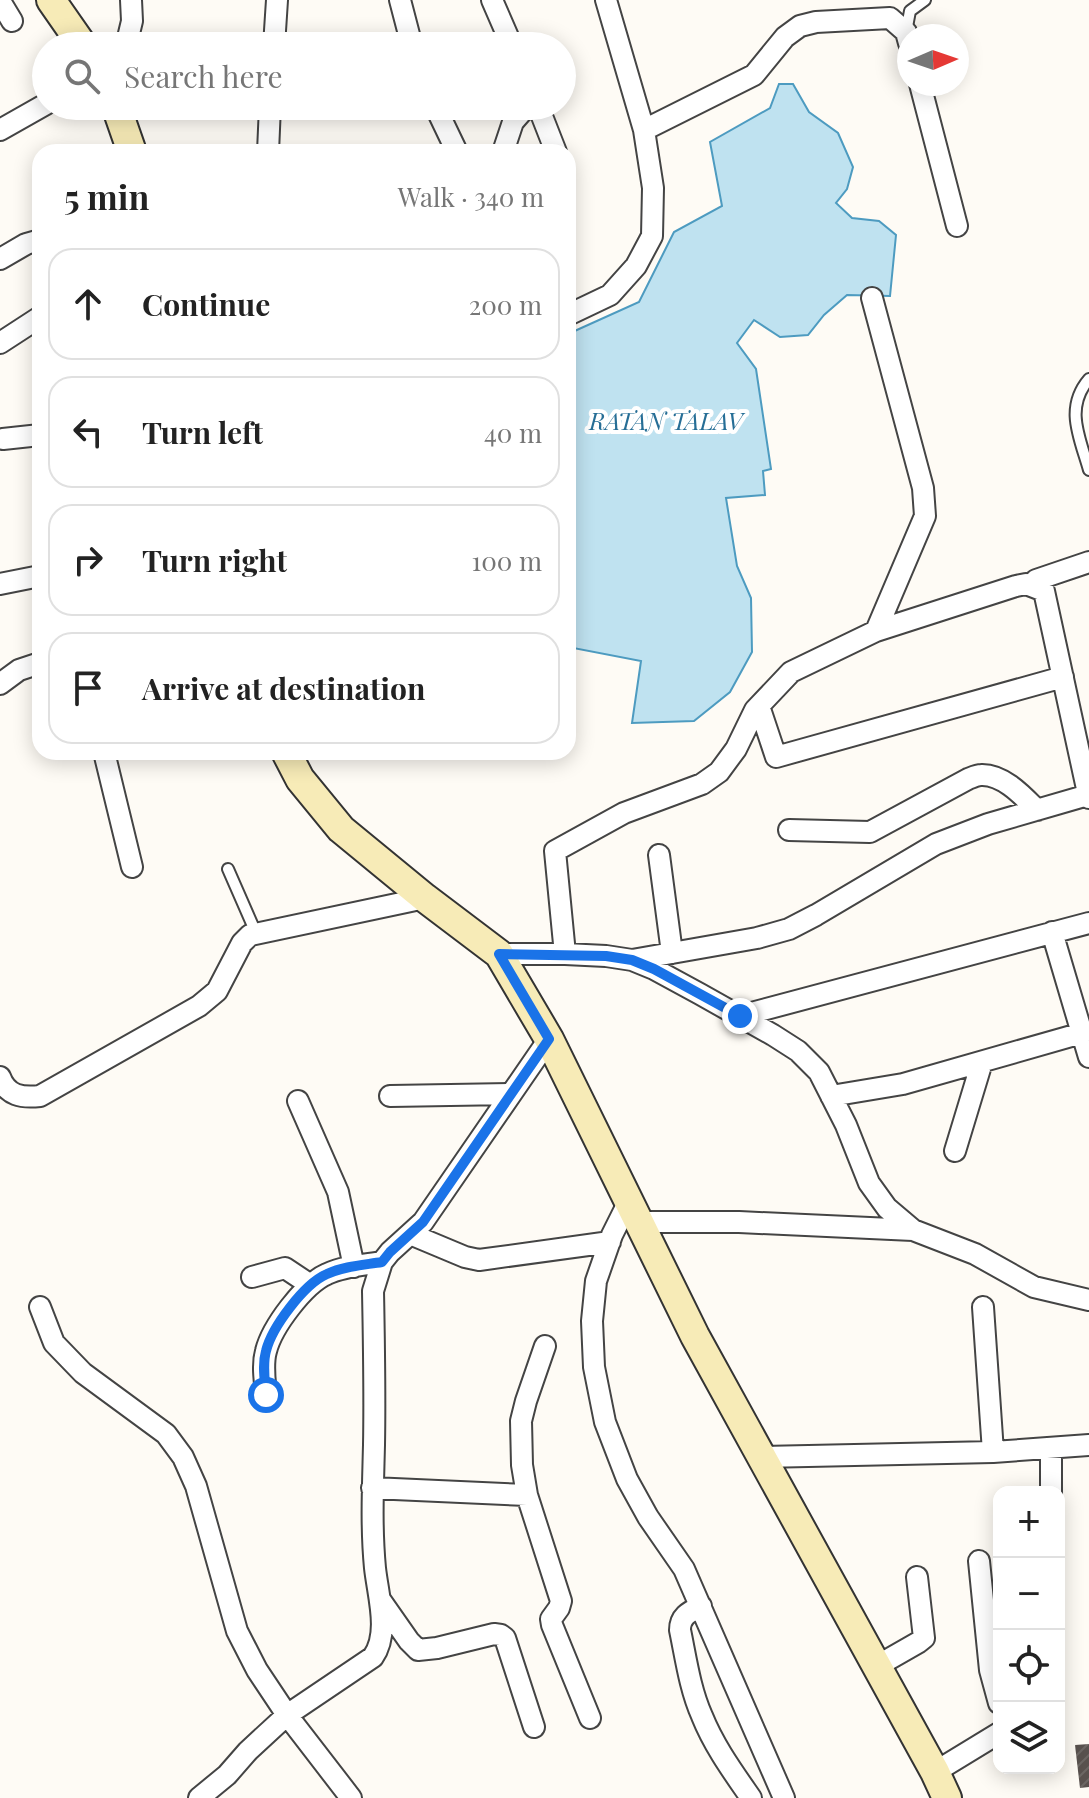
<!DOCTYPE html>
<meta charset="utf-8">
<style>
:root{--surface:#fff;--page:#f6f6f6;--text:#222;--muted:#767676;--line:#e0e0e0}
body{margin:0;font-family:"Playfair Display",serif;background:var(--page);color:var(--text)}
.controls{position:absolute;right:24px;bottom:24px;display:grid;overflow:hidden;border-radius:16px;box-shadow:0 4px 20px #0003}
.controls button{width:72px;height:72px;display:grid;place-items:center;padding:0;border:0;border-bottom:2px solid var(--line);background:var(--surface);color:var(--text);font:40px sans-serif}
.compass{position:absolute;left:897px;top:24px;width:72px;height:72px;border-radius:50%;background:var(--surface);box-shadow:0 4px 20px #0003;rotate:88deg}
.stop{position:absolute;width:24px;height:24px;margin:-18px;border:6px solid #1a73e8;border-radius:50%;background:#fff}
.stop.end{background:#1a73e8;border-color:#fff;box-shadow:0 2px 8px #0008}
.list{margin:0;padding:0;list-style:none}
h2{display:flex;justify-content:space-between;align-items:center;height:104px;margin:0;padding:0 32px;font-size:34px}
h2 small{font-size:26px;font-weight:400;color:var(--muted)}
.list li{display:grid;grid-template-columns:52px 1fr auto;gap:24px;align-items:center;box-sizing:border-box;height:112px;margin:0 16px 16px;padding:0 16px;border:2px solid var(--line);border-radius:24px}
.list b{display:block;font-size:30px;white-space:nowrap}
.list em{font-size:26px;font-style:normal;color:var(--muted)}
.icon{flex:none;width:44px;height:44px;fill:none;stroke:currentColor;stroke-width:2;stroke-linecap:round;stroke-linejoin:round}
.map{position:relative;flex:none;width:1089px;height:1798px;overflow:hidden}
.search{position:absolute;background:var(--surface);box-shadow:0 4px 20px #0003;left:32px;top:32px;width:544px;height:88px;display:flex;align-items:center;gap:20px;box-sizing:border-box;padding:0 28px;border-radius:44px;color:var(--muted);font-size:30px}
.panel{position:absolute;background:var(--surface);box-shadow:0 4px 20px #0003;left:32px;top:144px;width:544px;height:616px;border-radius:24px}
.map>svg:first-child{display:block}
</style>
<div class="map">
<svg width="1089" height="1798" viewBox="0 0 1089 1798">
<defs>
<pattern id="building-hatch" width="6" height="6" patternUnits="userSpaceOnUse" patternTransform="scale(2)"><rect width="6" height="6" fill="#58514e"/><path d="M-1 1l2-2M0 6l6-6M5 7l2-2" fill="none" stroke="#6b6663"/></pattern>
</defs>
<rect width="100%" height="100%" fill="#fefbf5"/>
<path fill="#bfe2f0" stroke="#4d9bc0" stroke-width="2" d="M779,84h14l16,28 29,21 15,34 -6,22 -11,14 16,15 27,3 17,14 -6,61 -43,-1 -23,20 -16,20 -28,2 -26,-17 -17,23 19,26 15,100 -8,2 2,24 -39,3 11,68 14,32 1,54 -22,40 -36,29 -62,2 9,-62 -73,-14v-313l71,-32 35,-70 48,-26 -12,-64 60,-34z"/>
<path fill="url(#building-hatch)" d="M1089,1744v43l-9,1 -5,-43z"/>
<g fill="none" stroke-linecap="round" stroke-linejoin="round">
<defs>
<path id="lane" d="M906,32l4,-21 15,-11
M1089,379c-25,29 -9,59 0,91
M228,869l28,64"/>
<path id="street" d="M400,0l12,46
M492,0l20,46
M0,1l12,20
M126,46l6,-25 -1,-21
M274,46l3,-46
M920,84l37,142
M435,106l22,46
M538,106l18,46
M0,130l46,-26
M644,130l110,-55 31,-38 15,-11 16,-4 74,-4 16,14 3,11
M268,152l2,-46
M503,152l10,-30 14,-16
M0,259l26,-15 14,-4
M872,298l51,190 2,28 -49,115
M568,315l42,-20 26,-29 16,-30 1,-48 -9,-58 -38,-130
M0,343l40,-26
M3,439l37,-4
M0,584l40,-8
M1034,586l2,-6 53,-18
M0,684l19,-14 21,-7
M759,706l17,51 287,-80
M104,752l28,115
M789,830l81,2 98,-53c5,-2 9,-4 13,-4 22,-1 42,21 56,35
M659,855l13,98
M1052,932l37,125
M499,954h66l41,2 26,4 22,9 46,25 73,41 25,16 21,21 27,53 23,58 18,25 26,22 62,24 59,33 55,13
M565,954l-10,-103 69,-38 78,-29 17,-12 17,-23 19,-39 36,-38 85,-41 140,-45 10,-2 18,7 45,207
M632,960l125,-22 32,-9 27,-14 120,-71 52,-20 100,-29
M740,1016l349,-93
M0,1077c7,19 22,21 40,19l159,-90 18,-15 25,-48 8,-8 175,-37
M390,1096l121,-2
M831,1096l72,-12 179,-51
M298,1101l40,91 16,75
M955,1151l27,-89
M629,1201l-17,34 -16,46 -4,40 2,46 11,55 22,57 21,38 36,52 100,229
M640,1222h99l174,8
M410,1234l55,23 14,3 131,-18
M252,1277l33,-9 24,16
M40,1307l14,36 29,30 83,61 17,23 13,29 41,145 20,39 30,45 64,83
M983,1307l10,145
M545,1346l-19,55 -5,20 1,44 5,30 34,106 -2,7 -8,11 1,6 38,93
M266,1395c-1,-14 -4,-30 0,-44 6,-24 38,-67 61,-77 17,-8 37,-9 55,-12
M1051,1448v44
M762,1457l231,-5 96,-7
M372,1488l155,7
M979,1561l11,109 9,33
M381,1601l28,40 9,9 19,-2 57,-14 7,1 4,3 29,89
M701,1606c-12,6 -21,10 -21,24 6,29 10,59 22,86 12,30 31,56 49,82
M877,1666l42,-24 5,-4 -7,-61
M935,1772l64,-39
M199,1798l28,-23 21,-24 39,-36 86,-58c17,-24 5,-61 2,-89 -4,-42 -2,-82 -1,-123 1,-52 0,-103 -1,-154l9,-29 8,-10 33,-30 126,-183"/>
<path id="secondary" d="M51,0l32,46
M116,106l16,46
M286,752l14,27 41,50 84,69 74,56 50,85 146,297 240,436 12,26"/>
</defs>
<use href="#lane" stroke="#444" stroke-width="14"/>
<use href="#street" stroke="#444" stroke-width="24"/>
<use href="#secondary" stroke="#333" stroke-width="32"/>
<use href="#lane" stroke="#fff" stroke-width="10"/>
<use href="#street" stroke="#fff" stroke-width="20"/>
<use href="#secondary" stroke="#f7ebb7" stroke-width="28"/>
</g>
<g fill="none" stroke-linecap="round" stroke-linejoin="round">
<path stroke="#1a73e8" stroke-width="10" d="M266,1395c-1,-14 -4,-30 0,-44 6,-24 38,-67 61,-77 17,-8 37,-9 55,-12l8,-10 33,-30 126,-183 -50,-85 107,2 26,4 22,9 86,47"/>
</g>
<g text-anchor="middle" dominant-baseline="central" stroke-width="8" stroke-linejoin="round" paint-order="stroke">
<g font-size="24" font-style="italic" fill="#266e96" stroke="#fff">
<text x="666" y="420">RATAN TALAV</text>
</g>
</g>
</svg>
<div class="controls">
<button>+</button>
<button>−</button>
<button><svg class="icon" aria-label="locate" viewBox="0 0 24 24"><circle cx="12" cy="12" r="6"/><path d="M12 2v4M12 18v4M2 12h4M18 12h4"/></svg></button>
<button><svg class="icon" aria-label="layers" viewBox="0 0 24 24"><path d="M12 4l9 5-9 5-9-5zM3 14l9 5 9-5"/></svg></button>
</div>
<svg class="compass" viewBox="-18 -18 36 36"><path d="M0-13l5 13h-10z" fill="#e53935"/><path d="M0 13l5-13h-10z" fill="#767676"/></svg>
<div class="stop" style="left:266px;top:1395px"></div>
<div class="stop end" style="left:740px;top:1016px"></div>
<div class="search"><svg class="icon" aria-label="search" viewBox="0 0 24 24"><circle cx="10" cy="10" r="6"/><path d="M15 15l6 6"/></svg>Search here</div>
<section class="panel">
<h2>5 min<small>Walk · 340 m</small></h2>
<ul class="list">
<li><svg class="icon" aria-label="ahead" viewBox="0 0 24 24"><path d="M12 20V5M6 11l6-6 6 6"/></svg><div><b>Continue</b></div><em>200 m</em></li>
<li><svg class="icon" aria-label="left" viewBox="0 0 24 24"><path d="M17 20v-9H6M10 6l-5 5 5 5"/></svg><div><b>Turn left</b></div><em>40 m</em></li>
<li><svg class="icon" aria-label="right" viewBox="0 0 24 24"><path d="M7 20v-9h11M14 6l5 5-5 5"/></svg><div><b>Turn right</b></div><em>100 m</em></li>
<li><svg class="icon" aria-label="arrive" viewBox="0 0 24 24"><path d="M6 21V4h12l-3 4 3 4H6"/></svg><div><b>Arrive at destination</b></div></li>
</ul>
</section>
</div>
